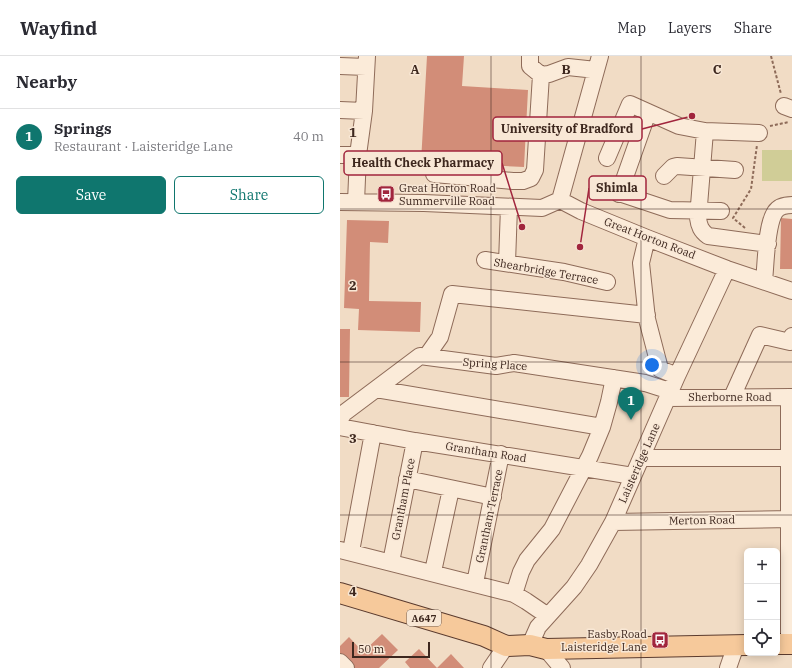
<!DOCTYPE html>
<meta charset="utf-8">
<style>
:root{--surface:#fff;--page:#f2f2f3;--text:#2b2b33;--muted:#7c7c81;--line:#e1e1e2;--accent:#0f766e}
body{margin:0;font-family:"IBM Plex Serif",serif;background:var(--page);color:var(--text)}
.controls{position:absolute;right:12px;bottom:12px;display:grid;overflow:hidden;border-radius:6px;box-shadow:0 2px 10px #0003}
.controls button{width:36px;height:36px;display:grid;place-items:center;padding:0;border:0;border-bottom:1px solid var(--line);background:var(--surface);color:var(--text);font:20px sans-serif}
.scale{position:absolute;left:12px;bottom:10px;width:78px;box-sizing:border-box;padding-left:4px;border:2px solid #3d271e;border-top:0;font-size:11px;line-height:14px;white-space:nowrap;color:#3d271e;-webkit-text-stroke:3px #f8e7d5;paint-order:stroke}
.you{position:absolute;left:312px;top:309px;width:14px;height:14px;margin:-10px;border:3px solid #fff;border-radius:50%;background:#1a73e8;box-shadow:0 0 0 6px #1a73e833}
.badge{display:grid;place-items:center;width:26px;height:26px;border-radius:50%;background:var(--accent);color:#fff;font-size:13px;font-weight:700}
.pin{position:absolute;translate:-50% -33px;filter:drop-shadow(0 1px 2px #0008)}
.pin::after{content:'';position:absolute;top:21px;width:14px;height:12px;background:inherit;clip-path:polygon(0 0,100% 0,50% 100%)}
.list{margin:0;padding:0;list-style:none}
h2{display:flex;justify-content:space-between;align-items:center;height:52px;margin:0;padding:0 16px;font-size:17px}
h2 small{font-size:13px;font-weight:400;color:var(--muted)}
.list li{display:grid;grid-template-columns:26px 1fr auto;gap:12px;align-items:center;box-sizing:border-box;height:56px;padding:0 16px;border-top:1px solid var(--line)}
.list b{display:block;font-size:15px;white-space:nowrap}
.list p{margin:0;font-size:13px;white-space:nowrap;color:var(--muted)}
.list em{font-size:13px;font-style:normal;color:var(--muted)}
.actions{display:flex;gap:8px;padding:12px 16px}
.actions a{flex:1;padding:9px 0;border:1px solid var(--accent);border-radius:6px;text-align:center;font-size:14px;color:var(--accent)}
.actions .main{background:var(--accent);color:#fff}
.icon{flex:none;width:22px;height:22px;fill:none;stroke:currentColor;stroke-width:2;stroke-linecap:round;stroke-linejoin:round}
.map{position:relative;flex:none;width:452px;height:612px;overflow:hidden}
header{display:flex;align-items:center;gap:24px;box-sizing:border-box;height:56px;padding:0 20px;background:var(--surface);border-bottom:1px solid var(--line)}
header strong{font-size:19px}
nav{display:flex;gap:22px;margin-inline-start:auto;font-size:14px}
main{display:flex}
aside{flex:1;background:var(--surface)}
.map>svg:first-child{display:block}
</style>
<header>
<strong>Wayfind</strong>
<nav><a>Map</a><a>Layers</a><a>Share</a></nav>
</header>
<main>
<aside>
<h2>Nearby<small></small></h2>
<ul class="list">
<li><span class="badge">1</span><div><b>Springs</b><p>Restaurant · Laisteridge Lane</p></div><em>40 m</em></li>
</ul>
<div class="actions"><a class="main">Save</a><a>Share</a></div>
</aside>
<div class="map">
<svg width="452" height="612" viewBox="0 0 452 612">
<rect width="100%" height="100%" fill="#f1dcc5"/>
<path fill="#d0cd97" d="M422,94h30v31h-30z"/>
<path fill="#d28d78" d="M87,0h37l-2,30 66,4 -4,77 -103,-5z
M441,162l11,1v50h-12z
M7,164l42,1 -1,22 -18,-1 -1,59 52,1 -1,30 -62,-2 1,-21 -15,-1z
M0,273h10l-1,68h-9z
M42,578l16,16 -19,18h-30l-9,-10v-12l9,-9 14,15z
M79,593l18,19 14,-14 13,14h-54l-5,-6z"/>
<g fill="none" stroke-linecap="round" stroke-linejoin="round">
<defs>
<path id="minor" d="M190,0v10l11,9 8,-1 19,-7 28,3
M0,10l26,1
M444,50l8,3
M0,54l24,1
M365,75l-7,87c1,8 3,13 10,18l60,8
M0,99h18
M267,102l23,-54 49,22 26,5 54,2
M94,118l79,7h10l8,-3 4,-8 6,-95
M324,120l9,-9 4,-1 58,4
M273,135l57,19 51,1
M279,138l29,-82
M220,144l21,11 66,27 80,31 65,22
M220,144l40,-144
M0,146l84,1 118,5 18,-8
M16,146l2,-47 6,-44 3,-55
M307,182l-6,25 6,56 13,50 17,7
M145,204l79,12 43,10
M167,207l2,-56
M424,225c2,-18 2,-55 11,-69 4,-6 10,-7 17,-7
M86,301l14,-20 12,-43 195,21
M36,333l226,38
M392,341l28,-62 30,7 2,-6
M449,341v247
M327,342l125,-1
M0,363l4,-6 76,-57 76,10 18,-3 131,20 25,8
M0,371l75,14 218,35
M301,402h147
M67,423l86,18
M273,466l179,-3
M12,490l21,-113
M0,494l174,44 12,7 22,15
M52,501l23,-116
M94,511l17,-78
M136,522l25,-124
M174,538l7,-22 6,-12 25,-31 38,-73 12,-29 7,-25 5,-24
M190,589l8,-18 36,-40 15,-22 24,-43 64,-146 50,-107
M206,593l16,19
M0,606l6,6
M151,612l15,-22
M388,612l8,-23"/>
<path id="major" d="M0,537l144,43 22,10 24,-1 16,4 201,-4
M437,588h15"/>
</defs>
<use href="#minor" stroke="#8e6b59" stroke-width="18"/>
<use href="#major" stroke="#5b3b2e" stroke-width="22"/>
<path stroke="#8e6b59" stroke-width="2" stroke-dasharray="3 2" stroke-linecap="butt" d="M431,0l10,38
M430,70l19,-4
M405,172l-12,-10 18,-29 6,-44"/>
<use href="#minor" stroke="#fbebd9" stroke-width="16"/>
<use href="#major" stroke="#f6c99b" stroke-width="20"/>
</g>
<path fill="none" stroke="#3d271e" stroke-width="1" stroke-opacity="0.55" d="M151,0v612M301,0v612M0,153h452M0,306h452M0,459h452"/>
<defs>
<symbol id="bus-square" viewBox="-11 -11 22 22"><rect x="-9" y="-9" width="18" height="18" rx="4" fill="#a1253d" stroke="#f8e7d5"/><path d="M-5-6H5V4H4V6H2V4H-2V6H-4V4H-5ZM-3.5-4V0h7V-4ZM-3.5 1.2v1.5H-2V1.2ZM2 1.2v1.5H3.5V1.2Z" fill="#fff"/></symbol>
</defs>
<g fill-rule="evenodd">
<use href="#bus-square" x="36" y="128" width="20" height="20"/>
<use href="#bus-square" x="310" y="574" width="20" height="20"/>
</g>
<g text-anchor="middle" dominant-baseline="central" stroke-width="3" stroke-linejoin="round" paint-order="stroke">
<rect fill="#f8e7d5" stroke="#756155" stroke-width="1" x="67" y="554" width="34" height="16" rx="3"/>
<g font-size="10" font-weight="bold" fill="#3d271e">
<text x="84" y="562">A647</text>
</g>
<g font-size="11" fill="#3d271e" stroke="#f8e7d5" text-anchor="start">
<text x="59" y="132">Great Horton Road<tspan x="59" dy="13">Summerville Road</tspan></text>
<text x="307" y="578" text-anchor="end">Easby Road<tspan x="307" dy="13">Laisteridge Lane</tspan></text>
</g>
<g font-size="11" fill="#3d271e" stroke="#f8e7d5">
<text transform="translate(310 182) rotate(21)">Great Horton Road</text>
<text transform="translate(206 215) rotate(10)">Shearbridge Terrace</text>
<text transform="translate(155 308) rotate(4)">Spring Place</text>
<text x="390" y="341">Sherborne Road</text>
<text transform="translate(146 396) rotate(9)">Grantham Road</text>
<text transform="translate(299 407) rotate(-66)">Laisteridge Lane</text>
<text transform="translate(63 443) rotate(-79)">Grantham Place</text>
<text transform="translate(149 460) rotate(-78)">Grantham Terrace</text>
<text transform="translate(362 464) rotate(-1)">Merton Road</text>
</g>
</g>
<g font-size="13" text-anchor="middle" font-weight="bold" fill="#3d271e" stroke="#f8e7d5" stroke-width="3" stroke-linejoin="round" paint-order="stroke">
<text x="75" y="18">A</text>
<text x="226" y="18">B</text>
<text x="377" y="18">C</text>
<text x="13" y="81">1</text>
<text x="13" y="234">2</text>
<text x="13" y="387">3</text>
<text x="13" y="540">4</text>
</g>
<path fill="none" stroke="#a1253d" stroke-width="1.5" d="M352 60L302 73M182 171L162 107M240 191L249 132"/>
<g fill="#a1253d" stroke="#f8e7d5" stroke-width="1.5">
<circle cx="352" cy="60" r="4"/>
<circle cx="182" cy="171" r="4"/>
<circle cx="240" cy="191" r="4"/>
</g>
<g fill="#f8e7d5" stroke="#a1253d" stroke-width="1.5">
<rect x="153" y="61" width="149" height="24" rx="4"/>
<rect x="4" y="95" width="158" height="24" rx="4"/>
<rect x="249" y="120" width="57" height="24" rx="4"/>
</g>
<g font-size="12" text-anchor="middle" font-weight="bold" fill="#3d271e">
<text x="227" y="77">University of Bradford</text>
<text x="83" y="111">Health Check Pharmacy</text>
<text x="277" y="136">Shimla</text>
</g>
</svg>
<div class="controls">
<button>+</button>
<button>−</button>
<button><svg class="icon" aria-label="locate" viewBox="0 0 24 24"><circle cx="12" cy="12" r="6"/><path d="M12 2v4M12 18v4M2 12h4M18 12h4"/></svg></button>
</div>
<div class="scale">50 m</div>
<div class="you"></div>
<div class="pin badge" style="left:291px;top:364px">1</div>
</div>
</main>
